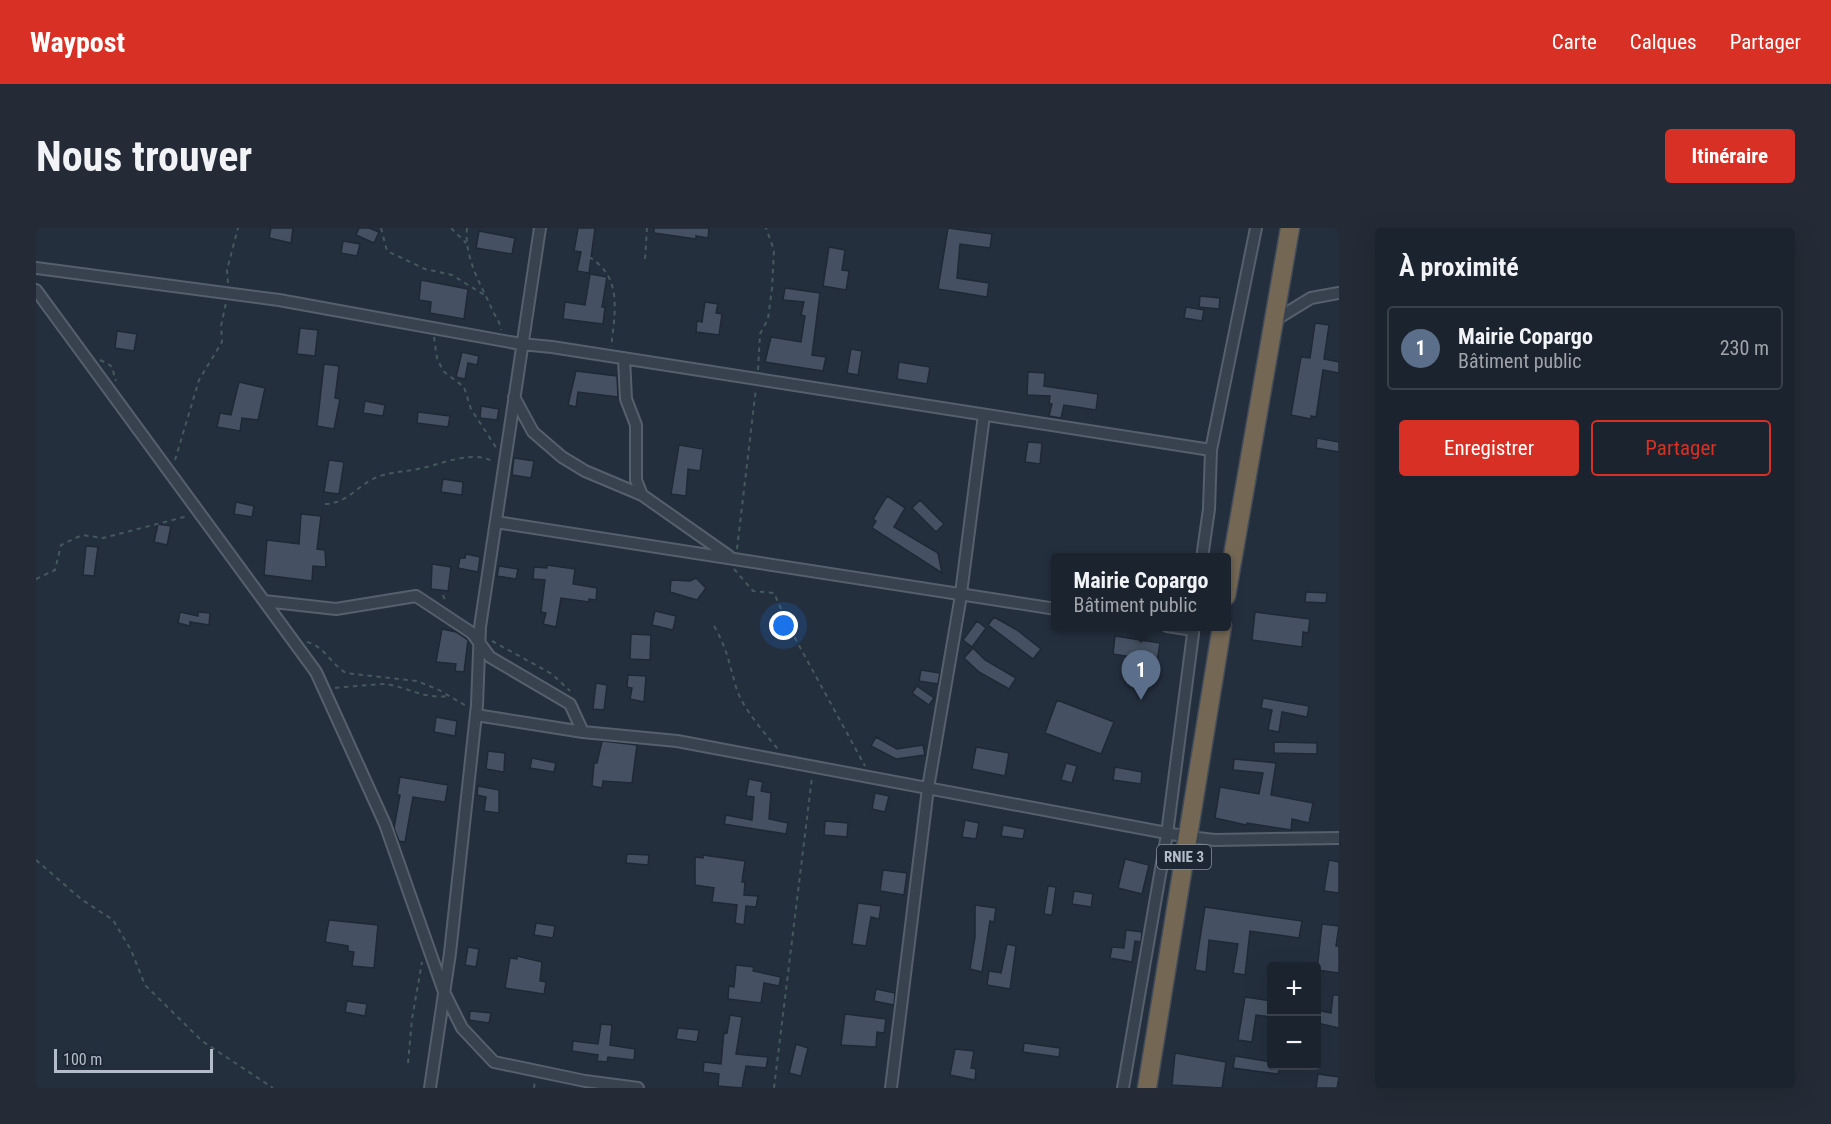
<!DOCTYPE html>
<html lang="fr">
<meta charset="utf-8">
<style>
:root{--surface:#1b232e;--page:#242b36;--text:#f1f3f6;--muted:#a0a4aa;--line:#39404a;--accent:#d93025}
body{margin:0;font-family:"Roboto Condensed",sans-serif;background:var(--page);color:var(--text)}
.controls{position:absolute;right:18px;bottom:18px;display:grid;overflow:hidden;border-radius:6px;box-shadow:0 6px 24px #0002}
.controls button{width:54px;height:54px;display:grid;place-items:center;padding:0;border:0;border-bottom:2px solid var(--line);background:var(--surface);color:var(--text);font:30px sans-serif}
.scale{position:absolute;left:18px;bottom:15px;width:159px;box-sizing:border-box;padding-left:6px;border:3px solid #b4bcc9;border-top:0;font-size:16px;line-height:21px;white-space:nowrap;color:#b4bcc9;-webkit-text-stroke:4px #1d2633;paint-order:stroke}
.you{position:absolute;left:748px;top:398px;width:21px;height:21px;margin:-15px;border:4px solid #fff;border-radius:50%;background:#1a73e8;box-shadow:0 0 0 9px #1a73e833}
.badge{display:grid;place-items:center;width:39px;height:39px;border-radius:50%;background:var(--accent);color:#fff;font-size:20px;font-weight:700}
.pin{position:absolute;translate:-50% -50px;filter:drop-shadow(0 2px 3px #0008)}
.pin::after{content:'';position:absolute;top:32px;width:21px;height:18px;background:inherit;clip-path:polygon(0 0,100% 0,50% 100%)}
.popup{position:absolute;left:1015px;top:325px;width:180px;height:78px;box-sizing:border-box;display:grid;place-content:center;border-radius:6px;background:var(--surface);filter:drop-shadow(0 2px 4px #0005);font-size:20px;white-space:nowrap;color:var(--muted)}
.popup b{font-size:22px;color:var(--text)}
.popup::after{content:'';position:absolute;left:50%;top:100%;margin-left:-12px;border:12px solid transparent;border-top-color:var(--surface)}
.list{margin:0;padding:0;list-style:none}
h2{display:flex;justify-content:space-between;align-items:center;height:78px;margin:0;padding:0 24px;font-size:26px}
h2 small{font-size:20px;font-weight:400;color:var(--muted)}
.list li{display:grid;grid-template-columns:39px 1fr auto;gap:18px;align-items:center;box-sizing:border-box;height:84px;margin:0 12px 12px;padding:0 12px;border:2px solid var(--line);border-radius:6px}
.list b{display:block;font-size:22px;white-space:nowrap}
.list p{margin:0;font-size:20px;white-space:nowrap;color:var(--muted)}
.list em{font-size:20px;font-style:normal;color:var(--muted)}
.actions{display:flex;gap:12px;padding:18px 24px}
.actions a{flex:1;padding:14px 0;border:2px solid var(--accent);border-radius:6px;text-align:center;font-size:21px;color:var(--accent)}
.actions .main{background:var(--accent);color:#fff}
.map{position:relative;flex:none;width:1303px;height:860px;overflow:hidden;border-radius:6px}
header{display:flex;align-items:center;gap:36px;box-sizing:border-box;height:84px;padding:0 30px;background:var(--accent);color:#fff}
header strong{font-size:28px}
nav{display:flex;gap:33px;margin-inline-start:auto;font-size:21px}
.intro{display:flex;align-items:center;justify-content:space-between;box-sizing:border-box;height:144px;padding:0 36px}
h1{margin:0;font-size:42px}
.button{padding:15px 27px;border-radius:6px;background:var(--accent);color:#fff;font-size:21px;font-weight:700}
main{display:flex;gap:36px;padding:0 36px}
aside{flex:1;background:var(--surface);border-radius:6px;box-shadow:0 6px 24px #0002}
.map>svg:first-child{display:block}
</style>
<header>
<strong>Waypost</strong>
<nav><a>Carte</a><a>Calques</a><a>Partager</a></nav>
</header>
<div class="intro"><h1>Nous trouver</h1><a class="button">Itinéraire</a></div>
<main>
<div class="map">
<svg width="1303" height="860" viewBox="0 0 1303 860">
<rect width="100%" height="100%" fill="#242f3e"/>
<path fill="#455162" stroke="#1f2835" stroke-width="1.5" d="M235,0h22l-2,15 -22,-5z
M323,0h10l10,4 -5,11 -18,-8z
M542,0h17l-6,45 -12,-2 4,-19 -7,-1z
M618,0h55l-1,10 -12,-2v3l-42,-6z
M912,0l44,6 -2,14 -30,-4 -3,34 32,5 -2,14 -49,-8z
M443,3l36,7 -3,16 -36,-6z
M307,13l17,3 -3,12 -16,-3z
M793,19l16,3 -3,20 7,1 -3,19 -23,-4z
M554,46l17,3 -5,30h3l-2,17 -40,-5 2,-17 20,3z
M385,52l47,9 -4,30 -34,-6 1,-11 -12,-2z
M749,60l35,5 -8,62 14,2 -3,14 -58,-9 6,-25 30,5 4,-26 -4,-1 3,-13 -21,-2z
M1164,68l20,2 -1,11 -20,-2z
M669,74l13,2 -2,9 6,1 -3,21 -23,-3 1,-11 5,1z
M1150,79l18,3 -2,11 -18,-3z
M1279,95l14,2 -5,34 15,3v11l-16,-3 -7,47 -5,-1v3l-20,-4 10,-58 9,1z
M264,100l18,2 -3,26 -18,-2z
M81,103l20,3 -3,17 -19,-3z
M815,121l11,2 -4,24 -11,-2z
M426,124l17,4 -2,9 -9,-2 -3,16 -9,-2z
M863,134l31,5 -3,17 -30,-5z
M288,136l15,2 -4,32 5,1 -6,30 -17,-3z
M540,143l41,5 1,21 -40,-5 -2,15 -8,-2z
M992,144l17,1 -1,13 54,8 -2,16 -32,-5 -3,13 -12,-2 3,-12 -3,-1 1,-7 -23,-1z
M203,154l26,6 -7,32 -16,-2 -2,13 -23,-4 3,-14 11,2z
M329,173l20,4 -2,11 -20,-3z
M445,178l18,3 -2,11 -17,-2z
M382,184l32,4 -2,11 -31,-4z
M1281,210l22,4v10l-23,-4z
M992,214l14,1 -2,21 -15,-2z
M643,217l24,4 -3,22 -12,-2 -2,27 -15,-2z
M478,230l20,3 -3,17 -19,-3z
M293,232l15,2 -5,32 -15,-2z
M407,251l20,3 -1,13 -21,-3z
M851,268l18,12 -11,19 44,26 4,20 -70,-45 4,-7 -3,-2z
M884,272l24,24 -8,8 -24,-24z
M200,274l18,4 -2,11 -18,-3z
M265,286l20,2 -4,33 8,1 1,17 -13,-1 -1,15 -48,-6 3,-35 32,4z
M122,296l13,2 -4,19 -13,-3z
M50,318l12,1 -4,29 -11,-1z
M430,326l14,3 -2,15 -20,-4 2,-10h5z
M396,336l19,3 -3,24 -17,-2z
M511,337l28,4 -2,15 24,4 -1,12 -7,-1v3l-28,-4 -5,29 -13,-3 3,-11 -5,-1 4,-32 -12,-1 1,-12 13,1z
M463,338l19,3 -2,10 -19,-3z
M660,350l10,10 -9,12 -27,-8 1,-12 19,1z
M1270,364l21,1 -1,10 -21,-1z
M619,383l21,5 -3,14 -21,-5z
M144,384l18,4v-4l12,1 -1,12 -19,-3v4l-12,-3z
M1219,384l55,7 -2,14 -5,-1 -1,15 -50,-7z
M958,389l23,13 24,19 -8,10 -45,-34z
M941,393l9,7 -14,19 -9,-7z
M406,401l14,3 12,8 -4,32 -9,-1 1,-7 -20,-2z
M595,406l20,1 -1,25 -20,-1z
M1079,408l45,7 -3,18 -44,-7z
M937,420l12,12 31,18 -7,11 -30,-17 -15,-14z
M885,442l19,3 -2,11 -19,-3z
M592,447l18,1 -2,26 -14,-3 2,-11 -5,-1z
M560,455l11,2 -3,25 -11,-1z
M881,458l17,12 -5,7 -17,-12z
M1227,470l46,8 -2,11 -25,-5 -3,20 -11,-2 4,-20 -11,-2z
M1021,472l57,22 -13,32 -56,-21z
M400,489l21,4 -2,15 -21,-4z
M840,509l21,12 26,-4 2,10 -29,4 -25,-13z
M566,513l35,4 -5,38 -29,-2 -1,7 -10,-2 2,-23h3z
M1238,514l43,1v11l-43,-1z
M940,519l33,6 -4,23 -33,-7z
M452,523l17,2 -1,19 -18,-3z
M496,530l24,5 -2,9 -24,-4z
M1198,531l42,4 -5,32 42,8 -4,20 -17,-4 -1,11 -44,-7 -1,2 -31,-7 5,-31 39,7 4,-21 -30,-3z
M1030,535l11,3 -5,17 -11,-3z
M1079,539l27,5 -1,12 -28,-4z
M364,549l48,8 -3,17 -32,-5 -8,45 -6,-1 -5,-13 6,-33h-3z
M713,551l14,3 -2,9 10,2 -2,26 19,4 -2,11 -62,-10 2,-9 26,5 2,-23 -8,-1z
M442,558l21,4v23l-15,-2 2,-14 -9,-2z
M839,565l14,3 -4,16 -13,-3z
M929,592l14,3 -3,16 -14,-2z
M789,593l23,2 -1,14 -23,-2z
M967,597l22,4 -2,10 -22,-3z
M591,626l22,1 -1,10 -22,-2z
M667,627l42,6 -3,21h3l-1,13 14,1 -2,11 -10,-1 -2,19 -9,-2 2,-18 -25,-3 2,-14 -19,-3v-28l8,1z
M1089,631l24,6 -7,29 -24,-6z
M1293,632l10,2v31l-15,-2z
M847,642l24,3 -3,22 -24,-4z
M1012,658l8,1 -4,28 -8,-1z
M1038,663l19,3 -2,13 -19,-3z
M822,675l23,3 -2,13 -8,-2 -5,29 -14,-2z
M939,677l21,3 -2,14 -4,-1 -8,51 -12,-3 5,-32z
M1169,679l97,14 -3,17 -49,-7 -5,44 -12,-2 5,-29 -29,-4 -3,32 -11,-2z
M293,692l49,5 -4,43 -22,-2 2,-14 -6,-1v-5l-23,-4z
M500,695l19,3 -2,12 -19,-3z
M1286,696l17,2 -3,20h3v27l-22,-3z
M1090,702l16,2 -1,10 -6,-1 -3,21 -22,-4 2,-11 12,1z
M971,716l9,2 -6,43 -23,-4 2,-14 12,2z
M432,719l11,2 -3,18 -11,-2z
M481,728l25,6 -2,19 6,1 -2,12 -39,-6 5,-30 7,1z
M700,737l18,2 -1,4 28,6 -2,9 -15,-3 -3,20 -33,-4 1,-13 5,1z
M840,761l19,4 -1,12 -20,-4z
M1297,767h6v33l-22,-5v-13l14,3z
M1209,769l27,4v16l-16,-2 -4,27 -14,-2z
M311,773l20,3 -2,12 -20,-4z
M434,783l21,2 -2,10 -20,-3z
M809,786l41,5 -2,14 -7,-1 -1,15 -35,-2z
M694,787l12,2 -6,37 32,3 -2,11 -20,-2 -4,22 -24,-2 1,-12 -16,-2 1,-10 17,2 3,-32 3,1z
M565,796l11,1 -2,20 25,4 -1,11 -26,-3 -1,5 -10,-1 1,-6 -26,-4 1,-10 25,3z
M642,800l21,2 -2,12 -21,-3z
M988,815l36,5 -1,9 -36,-5z
M760,816l12,4 -7,28 -12,-3z
M919,821l19,2 -3,17 5,1 -1,11 -25,-5z
M1139,825l51,9 -4,26 -50,-3z
M1199,828l37,6v3h8l-2,9 -45,-6z
M1282,846l21,3 -2,11h-21z"/>
<g fill="none" stroke-linecap="round" stroke-linejoin="round">
<defs>
<path id="street" d="M0,40l243,32 242,44 31,3 659,103
M0,62l280,382 69,152 59,168 18,36 32,34 91,19 53,7
M1239,92l36,-22 28,-5
M588,130l2,41 10,26v55l6,15
M478,169l19,35 29,25 23,14 57,24 87,61
M460,294l560,87
M1166,330l7,-49 2,-59 45,-222
M228,373l72,8 80,-13 56,37 18,24 80,47 13,28 94,9 511,96 27,3 124,-2
M1131,398l26,4
M440,487l107,17
M394,860l20,-135 27,-248 3,-78 60,-399
M855,860l37,-300 32,-187 24,-186
M1087,860l44,-254 27,-208"/>
<path id="highway" d="M1190,368l64,-368
M1111,860l75,-462"/>
</defs>
<use href="#street" stroke="#565f6c" stroke-width="14"/>
<use href="#highway" stroke="#434c59" stroke-width="21"/>
<path stroke="#44595c" stroke-width="2" stroke-dasharray="4.5 4.5" stroke-linecap="butt" d="M345,0l6,23 38,18 27,6 34,21
M415,0l15,15
M431,0c-3,29 13,55 25,81 3,8 8,12 9,21
M0,1l2,-1
M553,29c34,20 26,56 22,90
M609,31l2,-31
M192,55l-1,-13 11,-42
M398,109l3,21 6,13 21,16 7,22 26,40
M64,132c17,8 10,5 16,21
M722,142l2,-36 8,-15 4,-31 2,-38 -8,-22
M139,232l24,-80 23,-38 -1,-16 5,-23
M289,276c18,0 30,-14 44,-23 18,-10 30,-8 49,-12 22,-4 54,-20 76,-7
M701,321l19,-161
M698,341l19,22 21,2 16,36 75,137
M0,351l19,-9 6,-25 21,-10 21,3 85,-22
M407,367l3,8
M678,398c13,22 15,37 22,61 5,19 29,47 42,62
M456,413l60,33 18,17
M271,414c17,4 24,22 39,31l71,8 22,9 29,17
M299,460c6,-1 47,-4 51,-4 24,4 37,15 63,12
M0,632l45,39 32,21 18,30 14,35 57,56 71,47
M372,835l4,-44 10,-57
M498,860l1,-7
M738,860l38,-311"/>
<use href="#street" stroke="#38414e" stroke-width="10"/>
<use href="#highway" stroke="#746855" stroke-width="18"/>
</g>
<g text-anchor="middle" dominant-baseline="central" stroke-width="6" stroke-linejoin="round" paint-order="stroke">
<rect fill="#1d2633" stroke="#878f9c" stroke-width="1.5" x="1121" y="617" width="54" height="24" rx="4.5"/>
<g font-size="15" font-weight="bold" fill="#b4bcc9">
<text x="1148" y="629">RNIE 3</text>
</g>
</g>
</svg>
<div class="controls">
<button>+</button>
<button>−</button>
</div>
<div class="scale">100 m</div>
<div class="you"></div>
<div class="pin badge" style="left:1105px;top:472px;background:#5c6f8a">1</div>
<div class="popup"><b>Mairie Copargo</b>Bâtiment public</div>
</div>
<aside>
<h2>À proximité<small></small></h2>
<ul class="list">
<li><span class="badge" style="background:#5c6f8a">1</span><div><b>Mairie Copargo</b><p>Bâtiment public</p></div><em>230 m</em></li>
</ul>
<div class="actions"><a class="main">Enregistrer</a><a>Partager</a></div>
</aside>
</main>
